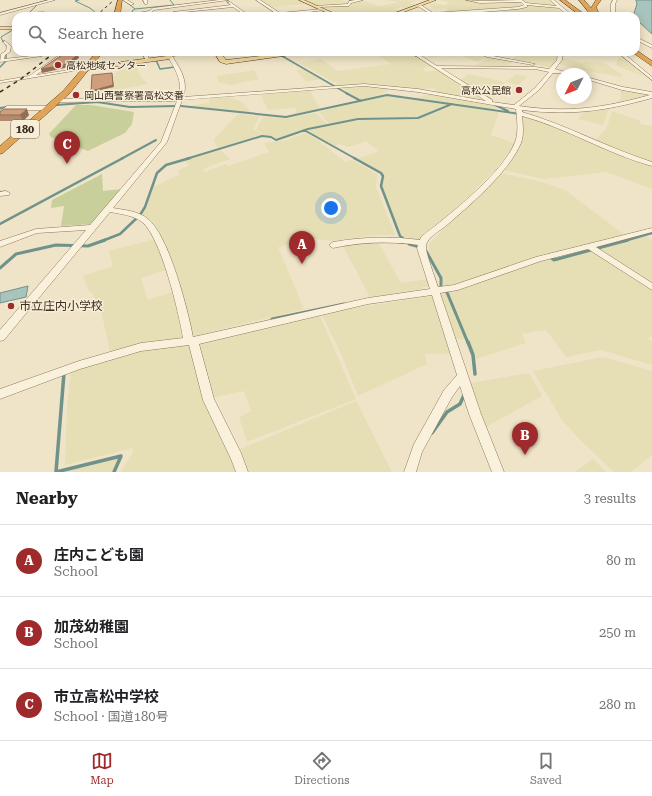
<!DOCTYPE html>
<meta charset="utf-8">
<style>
:root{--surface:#fff;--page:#f6f6f6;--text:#202124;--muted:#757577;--line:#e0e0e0;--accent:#9e2a2b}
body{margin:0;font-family:"Roboto Serif","Noto Sans JP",serif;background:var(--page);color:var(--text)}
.compass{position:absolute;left:556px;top:68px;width:36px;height:36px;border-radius:50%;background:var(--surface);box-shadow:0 2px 10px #0003;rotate:228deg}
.you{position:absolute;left:331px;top:208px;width:14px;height:14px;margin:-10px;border:3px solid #fff;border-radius:50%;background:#1a73e8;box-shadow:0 0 0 6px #1a73e833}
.badge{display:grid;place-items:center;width:26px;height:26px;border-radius:50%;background:var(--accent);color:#fff;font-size:13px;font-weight:700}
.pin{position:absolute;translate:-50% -33px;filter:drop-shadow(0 1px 2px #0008)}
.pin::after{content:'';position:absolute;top:21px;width:14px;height:12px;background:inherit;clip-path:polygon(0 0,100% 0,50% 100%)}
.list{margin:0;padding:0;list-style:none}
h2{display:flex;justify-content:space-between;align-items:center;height:52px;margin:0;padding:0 16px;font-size:17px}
h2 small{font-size:13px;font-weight:400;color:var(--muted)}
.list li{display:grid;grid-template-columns:26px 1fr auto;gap:12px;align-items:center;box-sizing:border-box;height:72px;padding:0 16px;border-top:1px solid var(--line)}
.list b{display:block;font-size:15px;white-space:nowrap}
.list p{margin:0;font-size:13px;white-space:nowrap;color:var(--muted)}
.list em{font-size:13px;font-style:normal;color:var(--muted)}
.icon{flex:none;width:22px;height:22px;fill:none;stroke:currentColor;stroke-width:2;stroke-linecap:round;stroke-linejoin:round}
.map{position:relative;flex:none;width:652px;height:472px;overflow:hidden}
.search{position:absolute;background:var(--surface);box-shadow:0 2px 10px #0003;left:12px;right:12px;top:12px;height:44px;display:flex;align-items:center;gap:10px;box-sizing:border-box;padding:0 14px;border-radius:12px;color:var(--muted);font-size:15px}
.sheet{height:268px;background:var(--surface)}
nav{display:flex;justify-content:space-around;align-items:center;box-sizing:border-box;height:56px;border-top:1px solid var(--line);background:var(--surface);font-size:11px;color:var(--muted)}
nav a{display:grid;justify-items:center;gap:2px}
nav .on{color:var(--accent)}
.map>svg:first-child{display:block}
</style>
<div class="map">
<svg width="652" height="472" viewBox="0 0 652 472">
<rect width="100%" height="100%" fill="#f0e4c8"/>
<path fill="#e6deb5" d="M259,0h38l9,4 -36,3z
M303,0h38l7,2 1,2 -33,2z
M362,0l17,6 20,-4 -15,-2 45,1 -3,1 -10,-1 -7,2 7,2 -9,3 -6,-1 -6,2 6,2 -15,5h-46l-21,-9 32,-2v-2z
M439,0h110l7,6 -40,-5 -36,1 -4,3 5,-3 35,-1 8,4 -23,4h-25l-4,-1 2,2 -23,2 -6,-4 -10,1 -7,-4 6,-2 11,2 5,-3z
M527,4l25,3 10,4 -13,5h-63l-9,-6 41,-2 9,-2z
M372,52h37l26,14 -13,2 4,4 14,-2 45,30 -54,-8 6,-1 -5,-3 -12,2 -43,-5h-39l-2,-1 3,-1 -6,-1 -34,-19 22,-4 16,12 55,-7z
M426,52h53l9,4 -10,6 -19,-7 -6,2 -6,-2 -17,3z
M519,52h39l1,5 -5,10h-9l-30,-7 -10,7 -31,-1 18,-9 20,3z
M619,57l5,2 19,17 -24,-9 -3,-3z
M561,58l23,5 1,-2 19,2 18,12 -1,2 -29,-5 -33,-8z
M136,66l5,11 7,7 -26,5 1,4 -23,6h-11l1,-6 25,-6 -2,-10 5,-6z
M305,69l17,10 -16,3 -10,-12z
M254,70l5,9 -29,6 -12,-3 -1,-6z
M469,74l36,8 11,-8 11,3 -9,8 -12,-3 -14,11 -8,3 -25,-15z
M358,86l18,1 15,1 -9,6 -20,6 -22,-13z
M309,89l12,21 -26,5 1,-7 -28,2 -8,-17z
M621,89l26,5v1l-32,9 6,-6z
M430,94l63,11 5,3 -8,1 -75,-11z
M385,95l66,10 -32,13h-57l-33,6 -10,-12z
M227,96l16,7 7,9 -1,1 -58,-6 2,-2 17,-2 -1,-5z
M455,105l44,7 -8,23 23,8 -1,4 -18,23 -26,26 -32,29 -18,15 -18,-4 -19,-49v-13l-25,-15 22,-8 -13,-10 -18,6 -9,-3 -4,2 -28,-14 8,-4 48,-8 56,-1z
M609,109l-6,16 -25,-6 5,-7z
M612,111l28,10v3l12,2v37l-57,-22 12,-14z
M316,113l11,11 -18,4 -21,9 -9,2 -15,-4 -8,-5 7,-14 25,2z
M238,114l22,2 -7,13 9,6 -44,13 -5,-8z
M522,115l25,7 64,29 41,14v24l-46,-17 -62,7 -37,-8 -4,-3 10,-13z
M305,133l14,8 26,21 7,-2 25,14 -1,13 19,48h-20l-43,6 -18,-2 -36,8 26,62 -110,27 -24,-73 -29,-47 7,-11 5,-18 27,-13 -3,-3 13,-6 -7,-5 37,-10 10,9 -25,9 -2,2 3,2 19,-8 3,2 41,-14 -5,-9 22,-3z
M501,173l41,9 23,8 61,46 -78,19 -4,-1 -74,26 -27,7 -1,-10 -13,-25v-8l66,-69z
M647,236l5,4v44l-55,-35z
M156,239l10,31 -25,8 7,22 24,-8 14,41 -5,5 -41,6 -30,8 -8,-37 -10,-23 -2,1 -7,-17 30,-10 -4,-15z
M377,240l24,43 26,-4 2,8h-7l1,2 -53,8 -27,-51z
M591,249l61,40v47l-4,2 4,4v23l-51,-15 -35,7 -20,-27 -24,4 4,9 -50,16 -9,-20h-13l-15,-47 32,-6 71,-26z
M433,296l18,58h-26l2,10 -69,32 -16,-40 -21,-43z
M319,314l37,85 -109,43 -8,-25 12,-6 -7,-20 -33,7 -14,-54z
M192,343l45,129h-116l12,-20 -1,-4 -67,17 2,-60 4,-33 66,-22z
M603,357l49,14v84l-21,17h-17l-36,-34 -16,-18 -29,-49z
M529,373l13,23 -58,32 -14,-45z
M356,401l36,71h-150l-7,-21z
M119,456l-7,16h-49z
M593,459l13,13h-31z"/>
<path fill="#c9cf9b" d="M76,105h15l43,7 -2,12 -7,9 -37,18 -37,-14 -2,-3z
M102,174l1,17 18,-2 -29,35 -31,2 3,-20 -13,2 1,-8z"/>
<path fill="#a9c4bc" stroke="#6f938a" d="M636,0h16v34l-12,-11 -6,-10 3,-9z
M28,286l-2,11 -26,6v-10z"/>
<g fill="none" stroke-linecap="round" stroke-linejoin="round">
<path stroke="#6f938a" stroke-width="1" d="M79,0l-4,1 15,7 7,6
M124,0l11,9 -3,2 2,3
M225,0l5,4
M135,9l39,-4 -4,-5
M0,13l48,-13
M100,14v2
M37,16l7,-4 -15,1 10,-10
M262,16l15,-2 3,2
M3,42l-2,-5 15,-9"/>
<path stroke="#6f938a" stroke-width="1.5" d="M3,41l3,4
M409,52l7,4
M282,56l66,38
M156,60l4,9 15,-2
M0,67l6,-6v-6"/>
<path stroke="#6f938a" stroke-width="2" d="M346,93l15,8
M56,105l41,-3 33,5 47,-1
M495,105l13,6
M181,106l105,11 101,-22 133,19
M0,108l7,-1
M304,130l52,29
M121,159l35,-19
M186,159l76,-23 9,1 5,3 32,-11 50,-10 60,-1 34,-14"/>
<path stroke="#6f938a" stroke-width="2.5" d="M354,158l27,15 2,3 -2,10 19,50 4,3
M0,224l123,-66
M102,241l18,-7 20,-19 5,-8 12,-34 9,-8 24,-7
M624,241l28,-8"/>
<path stroke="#6f938a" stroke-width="3" d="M409,244l11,3
M426,251l15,27v10
M550,257l4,3 74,-20
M0,268l16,-14 40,-9 32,1 17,-6
M446,290l22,53
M272,319l72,-15"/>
<path stroke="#6f938a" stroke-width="3.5" d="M468,342l5,13 2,19
M64,373l-8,99 65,-16 -7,16
M432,433l15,-21 13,-8 4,-9"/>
<path stroke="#ccc0a6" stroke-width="4.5" stroke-dasharray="4.5 2.5" stroke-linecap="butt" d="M636,45h3"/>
<defs>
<path id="minor" d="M49,0h6l-55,15v-2z
M123,0h4l7,4 -3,1z
M143,0h4v4h-2z
M219,0h10l-75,10 -4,3 -30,3 29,-5 4,-3z
M256,0h4l20,13 42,-4 2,1 -44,6z
M356,0h7l-12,3 -2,3 -33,1 -2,-1 34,-2 1,-3z
M466,0l14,1 42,-1 4,3 31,3 -7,-6h4l19,16h-4l-10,-8 -32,-3v2l-9,2 -85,7 -15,-10 3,-1 12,8 85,-6 6,-2 -3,-3 -41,1z
M613,0h4l-2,4v12h-4v-12z
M230,2l20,14h-4l-13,-9 -58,6 -2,-1 58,-7 -3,-2z
M636,37l16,8v3l-16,-8z
M5,41l6,5 -1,6 -5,3 -1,4 36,-4 2,1 -42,6 1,-8 5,-3 1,-5 -4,-4z
M64,52h5l-33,23 53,-8 2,1 -91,15v-2l29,-5z
M142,52h4l4,9h-4z
M410,52h5l22,14 98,1 14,2 8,-9 1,-8h4v8l-7,9 17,5 -19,-1 -14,17 -20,16c49,7 84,2 131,-11l-28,-5 -36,-11v-2l37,10 29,5v6c-47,13 -81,18 -130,12v2c45,13 86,36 130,50v4c-45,-12 -85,-38 -130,-50 1,9 2,19 -1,27 -12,29 -51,62 -74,82 -7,6 -20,12 -21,21 -1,6 10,34 12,41l16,-2 82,-28 116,-29v4l-56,15 56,36v7l-64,-41 -47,12 -83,29 -18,3 41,121 23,58h-12l-23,-58 -9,-28 -8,11 -30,55 -6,20h-12l10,-28 30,-54 13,-15 -25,-80 -64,9 -169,40 15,55 27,54 7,19h-12l-5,-13 -28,-59 -14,-55 -48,6 -61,18 -80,30v-10l79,-28 62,-18 42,-5c-4,-25 -22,-101 -41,-116 -9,-7 -22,-8 -32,-10l-106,128 -4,1v-11l86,-100 -49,3 -37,14v-6l36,-12 54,-4 71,-83 16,-41 -121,1 -2,-1v-2l124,-2c6,-14 -3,-28 -10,-40l2,-1h2c8,12 17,26 11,41l181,-13 54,5 68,12zM441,68l94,1 14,3 -14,16 -21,17 -22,-3v-2zM364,86l54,6 98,17c1,10 3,23 -1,33 -11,30 -68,75 -94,95l-1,3c-30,-4 -58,-3 -87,2l-4,3 4,3c28,-6 56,-7 85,-3l-1,3 13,41 -62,9 -175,39c-5,-27 -24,-101 -45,-118 -9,-8 -24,-9 -35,-11l54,-66 15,-42z
M478,52h5l5,3 47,9 -2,1 -46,-8z
M617,52h5l30,25v3z
M7,106h41l3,2 -3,2h-40l-8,6v-5z
M6,191l4,2 -1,2 -9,1v-4z"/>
<path id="major" d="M299,0h5l36,16h-6z
M430,0h6l-43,16h-6z
M0,27h16v2h-16z
M181,52h15l-23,4 -3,3 -81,11 -3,-2 3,-2 78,-10 1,-2z
M214,52h6l6,8 70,-8h16l-86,12 -6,-2z"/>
<path id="highway" d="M118,0h4l-2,16h-6z
M560,0h5l22,16h-6z
M579,0h5l7,8 5,-8h5l-5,7 4,9h-8z
M636,50l16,11v5l-20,-14h4z
M97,52h6l-34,42 -66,59 -3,1v-8l63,-55z"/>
</defs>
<use href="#minor" stroke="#8d765c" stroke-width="1"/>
<use href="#major" stroke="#5b4430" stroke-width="1"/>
<use href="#highway" stroke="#5b4430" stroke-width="1"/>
<use href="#minor" fill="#faf1dc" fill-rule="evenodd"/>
<use href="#major" fill="#f3d9a0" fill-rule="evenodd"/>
<use href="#highway" fill="#e0a458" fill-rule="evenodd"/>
<path stroke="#3d2e20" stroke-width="1" stroke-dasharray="3 3" stroke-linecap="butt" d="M96,16l18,-16"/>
<path stroke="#3d2e20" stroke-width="1.5" stroke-dasharray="4 4" stroke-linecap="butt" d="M0,92l21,-13 34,-27"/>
</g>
<path fill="#b2896c" d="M0,112l29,3 -6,6h-23z"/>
<path fill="#916f58" d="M78,55l1,3 -14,10 -23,5 -1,-4z
M112,73l2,14 -22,5 -1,-1z
M27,109l2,6 -6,6 -3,-6z"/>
<path fill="#cf9f7d" stroke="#916f58" d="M65,53l13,2 -14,10 -23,4z
M112,73l1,12 -22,6 1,-16z
M4,109h23l-7,6h-20v-3z"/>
<g fill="#9e2a2b" stroke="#f7eed8" stroke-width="1.5">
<circle cx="58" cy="65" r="4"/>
<circle cx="519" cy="90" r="4"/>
<circle cx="76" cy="95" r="4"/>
<circle cx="11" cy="306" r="4"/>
</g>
<g text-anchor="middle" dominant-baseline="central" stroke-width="3" stroke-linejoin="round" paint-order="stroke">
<g font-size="10" fill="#3d2e20" stroke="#f7eed8" text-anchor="start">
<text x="66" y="65">高松地域センター</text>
<text x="511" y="90" text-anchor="end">高松公民館</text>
<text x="84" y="95">岡山西警察署高松交番</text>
</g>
<rect fill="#f7eed8" stroke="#756857" stroke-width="1" x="11" y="120" width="28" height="18" rx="3"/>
<g font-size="11" font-weight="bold" fill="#3d2e20">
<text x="25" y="129">180</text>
</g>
<g font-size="12" fill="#3d2e20" stroke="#f7eed8" text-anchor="start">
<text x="19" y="306">市立庄内小学校</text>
</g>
</g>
</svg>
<svg class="compass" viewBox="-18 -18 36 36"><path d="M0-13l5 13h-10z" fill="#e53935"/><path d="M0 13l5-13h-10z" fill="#757577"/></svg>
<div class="you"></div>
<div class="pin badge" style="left:302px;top:264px">A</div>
<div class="pin badge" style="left:525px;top:455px">B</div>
<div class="pin badge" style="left:67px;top:164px">C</div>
<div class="search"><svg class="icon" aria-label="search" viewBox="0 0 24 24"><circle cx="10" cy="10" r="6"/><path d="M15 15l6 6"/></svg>Search here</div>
</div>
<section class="sheet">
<h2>Nearby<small>3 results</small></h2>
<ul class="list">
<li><span class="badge">A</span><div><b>庄内こども園</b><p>School</p></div><em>80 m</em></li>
<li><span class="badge">B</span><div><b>加茂幼稚園</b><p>School</p></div><em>250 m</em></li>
<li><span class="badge">C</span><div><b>市立高松中学校</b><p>School · 国道180号</p></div><em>280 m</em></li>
</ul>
</section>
<nav>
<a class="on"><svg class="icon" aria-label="map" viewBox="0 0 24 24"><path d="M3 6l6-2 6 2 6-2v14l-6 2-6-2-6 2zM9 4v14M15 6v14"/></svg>Map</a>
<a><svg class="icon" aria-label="directions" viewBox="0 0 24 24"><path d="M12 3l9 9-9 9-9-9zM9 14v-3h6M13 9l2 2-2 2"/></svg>Directions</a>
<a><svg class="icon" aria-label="saved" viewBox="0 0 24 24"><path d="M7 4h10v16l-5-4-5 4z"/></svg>Saved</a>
</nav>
